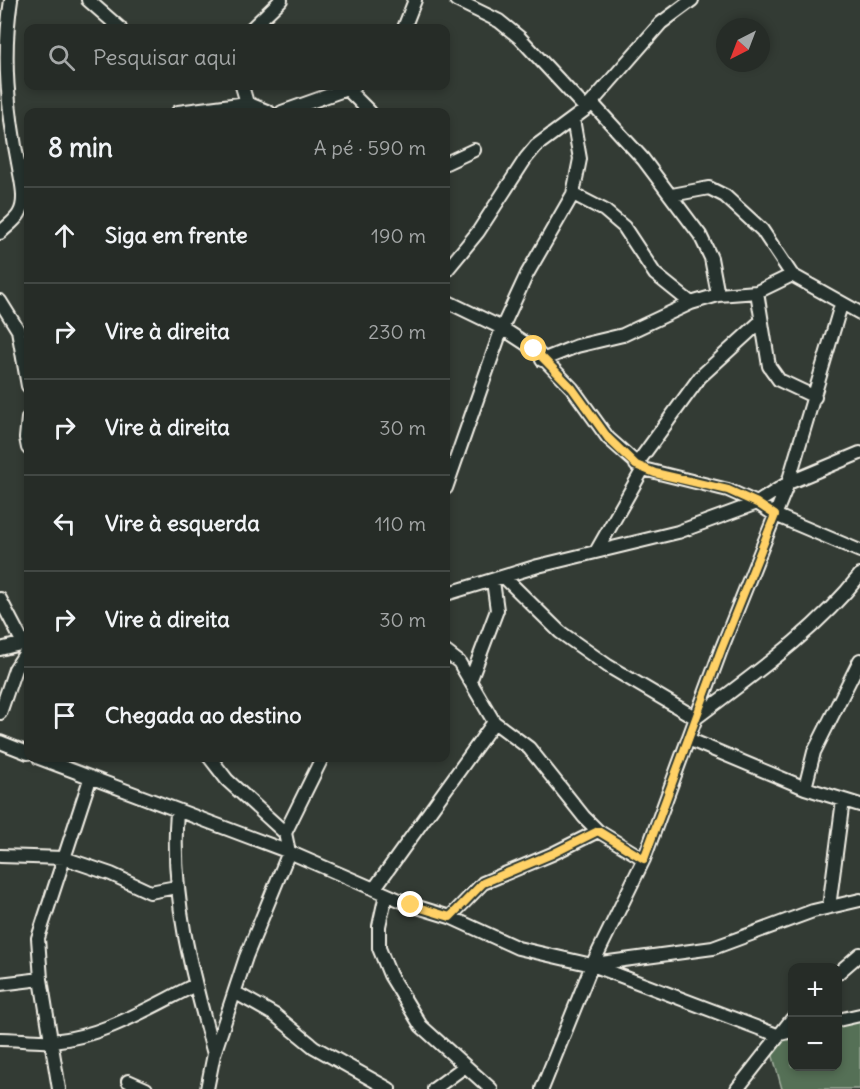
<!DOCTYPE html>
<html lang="pt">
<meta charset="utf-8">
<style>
:root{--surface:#262c27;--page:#2e342f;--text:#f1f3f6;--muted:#a4a7a7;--line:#424844}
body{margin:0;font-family:Delius,sans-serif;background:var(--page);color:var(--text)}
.controls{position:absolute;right:18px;bottom:18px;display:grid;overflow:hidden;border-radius:12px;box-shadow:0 3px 9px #0003}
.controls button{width:54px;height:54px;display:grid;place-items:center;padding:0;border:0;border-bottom:2px solid var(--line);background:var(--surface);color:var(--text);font:30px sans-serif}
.compass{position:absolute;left:716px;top:18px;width:54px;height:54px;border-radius:50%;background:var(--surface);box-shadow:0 3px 9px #0003;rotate:222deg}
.stop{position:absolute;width:18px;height:18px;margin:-14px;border:4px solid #ffd166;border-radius:50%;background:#fff}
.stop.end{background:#ffd166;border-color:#fff;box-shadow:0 2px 6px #0008}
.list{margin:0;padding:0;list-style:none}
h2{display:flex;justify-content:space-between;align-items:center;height:78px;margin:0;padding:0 24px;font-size:26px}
h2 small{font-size:20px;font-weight:400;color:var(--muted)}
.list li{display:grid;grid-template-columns:39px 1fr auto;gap:18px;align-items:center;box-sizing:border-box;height:96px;padding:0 24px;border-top:2px solid var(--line)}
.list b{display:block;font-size:22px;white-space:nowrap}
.list em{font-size:20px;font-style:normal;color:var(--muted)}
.icon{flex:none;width:33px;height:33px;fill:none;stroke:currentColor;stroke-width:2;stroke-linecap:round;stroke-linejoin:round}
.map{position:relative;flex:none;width:860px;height:1089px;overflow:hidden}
.search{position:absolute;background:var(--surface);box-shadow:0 3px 9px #0003;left:24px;top:24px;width:426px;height:66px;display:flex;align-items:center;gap:15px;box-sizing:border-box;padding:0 21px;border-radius:12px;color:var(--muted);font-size:22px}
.panel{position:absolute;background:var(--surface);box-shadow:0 3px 9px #0003;left:24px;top:108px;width:426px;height:654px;border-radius:12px}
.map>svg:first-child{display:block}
</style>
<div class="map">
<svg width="860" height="1089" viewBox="0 0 860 1089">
<rect width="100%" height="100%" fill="#333b34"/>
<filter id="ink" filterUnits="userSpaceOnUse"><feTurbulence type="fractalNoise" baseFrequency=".0167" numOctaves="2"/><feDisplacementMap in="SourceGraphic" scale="12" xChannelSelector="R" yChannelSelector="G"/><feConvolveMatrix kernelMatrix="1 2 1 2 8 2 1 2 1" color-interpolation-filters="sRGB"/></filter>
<g filter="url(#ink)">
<path fill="#557057" stroke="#a4b0a0" stroke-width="1.5" d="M860,1018v71h-78l-13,-47 23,-6v30h46v-42z"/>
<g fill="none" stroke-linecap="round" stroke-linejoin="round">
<defs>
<path id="minor" d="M88,0l32,28
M456,0l43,21 21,17 66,71
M252,28l29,-28
M404,28l11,-28
M242,86l5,17
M347,89l23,23
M592,103l51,56 57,76 11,23 7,37
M178,112l69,-9 22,9
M282,112l73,-26
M446,163l28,-13
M573,194l31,16 20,17 31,47 36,29
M672,195l37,-7 16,8 37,34 30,45 68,38
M0,233c6,-6 15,-12 19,-19 8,-13 2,-33 0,-46 -11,-56 -17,-111 -8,-168
M446,271l32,-39 48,-74 10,-12 50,-37 75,-86 31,-23
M757,292l12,74 10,14 36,17
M0,301l18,29 10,56
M446,301l56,27 32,21 38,39 36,50 35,31 85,21 29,13 18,12 85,36
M542,360l35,-14 46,-11 68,-32 27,-8 39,-3 35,-17
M28,418l-2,20 2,10
M636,465l64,-88 60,-55
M446,488l56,-160 25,-54 46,-80 7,-35 -7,-40
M597,550l46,-81
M504,577l56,55 48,34 88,52c58,-44 119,-86 164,-143
M446,594l92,-28 140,-34 79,-29 31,-20 72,-30
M0,599l23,44
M0,649l28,-7
M446,652l13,10 35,60 35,26 55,69 14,14 46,28
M471,679l26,-69 -4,-29
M0,713l15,-44 13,-20
M688,739l117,49 55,17
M0,742l28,11
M39,758l250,94 122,53 39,12 68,31 74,17 185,70 15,-4
M805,788l9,-36 46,-92
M177,812c-7,83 15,162 37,242
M285,833l37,-75
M0,856l64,2 47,16 39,18 26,-5
M374,889l120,-167
M386,894l-7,32v22l11,27 31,51 70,63
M829,907l14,-107
M450,917l33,-34 69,-29 46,-23
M594,964l119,-16 100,-37 47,-11
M838,973l22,-19
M0,984l41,-5
M236,993l39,22 39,32 75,42
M838,1020l22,-5
M0,1039c17,0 35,3 52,2 51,-4 98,-34 143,-56
M128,1081l18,8
M59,1089l-18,-110 -3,-41 52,-159
M207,1089l7,-35 32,-97 43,-105 -4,-19 -58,-53 -17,-22
M434,1089l30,-22
M542,1089l50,-124 52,-106 77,-209 67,-167 53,-178
M737,1089l55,-70"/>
</defs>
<use href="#minor" stroke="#f4f1e8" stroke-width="16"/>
<use href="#minor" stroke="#26332d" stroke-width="12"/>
</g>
</g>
<g fill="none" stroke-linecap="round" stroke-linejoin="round" filter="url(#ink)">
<path stroke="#ffd166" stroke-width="8" d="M411,905l39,12 33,-34 69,-29 46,-23 46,28 77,-209 54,-135 -18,-12 -29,-13 -73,-17 -19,-8 -28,-27 -36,-50 -38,-39"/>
</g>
</svg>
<div class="controls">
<button>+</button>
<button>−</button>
</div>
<svg class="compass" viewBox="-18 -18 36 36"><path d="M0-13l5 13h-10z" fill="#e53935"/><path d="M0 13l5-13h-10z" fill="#a4a7a7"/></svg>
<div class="stop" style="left:534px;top:349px"></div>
<div class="stop end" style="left:411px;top:905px"></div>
<div class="search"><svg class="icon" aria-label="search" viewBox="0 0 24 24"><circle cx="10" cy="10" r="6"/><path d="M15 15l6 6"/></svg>Pesquisar aqui</div>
<section class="panel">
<h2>8 min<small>A pé · 590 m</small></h2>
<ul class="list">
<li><svg class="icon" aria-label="ahead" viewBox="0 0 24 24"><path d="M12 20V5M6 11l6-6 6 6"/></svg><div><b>Siga em frente</b></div><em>190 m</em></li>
<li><svg class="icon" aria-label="right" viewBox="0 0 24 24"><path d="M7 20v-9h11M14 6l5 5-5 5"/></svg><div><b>Vire à direita</b></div><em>230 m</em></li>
<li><svg class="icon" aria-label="right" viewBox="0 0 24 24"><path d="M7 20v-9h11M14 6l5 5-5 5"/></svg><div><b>Vire à direita</b></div><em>30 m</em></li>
<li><svg class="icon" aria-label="left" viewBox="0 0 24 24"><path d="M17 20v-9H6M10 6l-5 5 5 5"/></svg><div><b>Vire à esquerda</b></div><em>110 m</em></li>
<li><svg class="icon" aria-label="right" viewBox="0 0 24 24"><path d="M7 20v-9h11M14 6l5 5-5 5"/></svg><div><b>Vire à direita</b></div><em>30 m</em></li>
<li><svg class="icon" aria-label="arrive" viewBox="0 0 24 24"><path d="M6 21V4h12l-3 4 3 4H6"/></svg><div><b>Chegada ao destino</b></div></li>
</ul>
</section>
</div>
